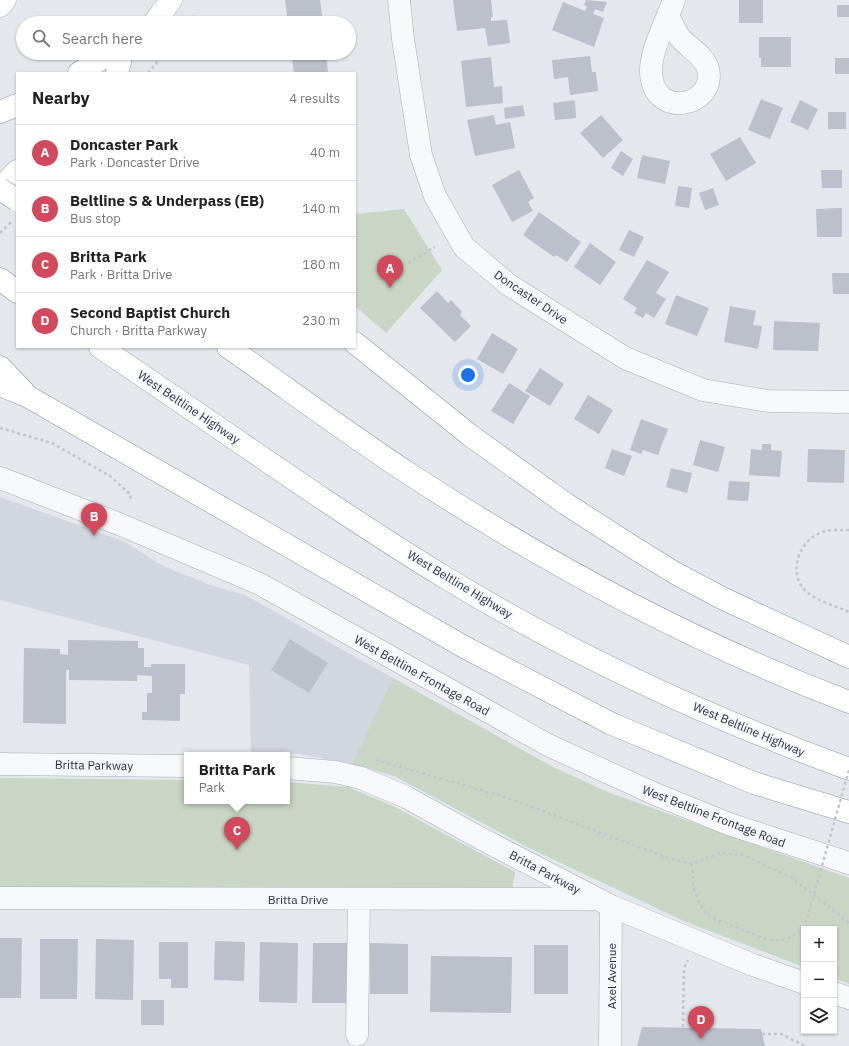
<!DOCTYPE html>
<meta charset="utf-8">
<style>
:root{--surface:#fff;--page:#f2f2f2;--text:#222;--muted:#767676;--line:#e0e0e0;--accent:#d1495b}
body{margin:0;font-family:"IBM Plex Sans",sans-serif;background:var(--page);color:var(--text)}
.controls{position:absolute;right:12px;bottom:12px;display:grid;overflow:hidden;border-radius:0px;box-shadow:0 1px 3px #0004}
.controls button{width:36px;height:36px;display:grid;place-items:center;padding:0;border:0;border-bottom:1px solid var(--line);background:var(--surface);color:var(--text);font:20px sans-serif}
.you{position:absolute;left:468px;top:375px;width:14px;height:14px;margin:-10px;border:3px solid #fff;border-radius:50%;background:#1a73e8;box-shadow:0 0 0 6px #1a73e833}
.badge{display:grid;place-items:center;width:26px;height:26px;border-radius:50%;background:var(--accent);color:#fff;font-size:13px;font-weight:700}
.pin{position:absolute;translate:-50% -33px;filter:drop-shadow(0 1px 2px #0008)}
.pin::after{content:'';position:absolute;top:21px;width:14px;height:12px;background:inherit;clip-path:polygon(0 0,100% 0,50% 100%)}
.popup{position:absolute;left:184px;top:752px;width:106px;height:52px;box-sizing:border-box;display:grid;place-content:center;border-radius:0px;background:var(--surface);filter:drop-shadow(0 1px 3px #0005);font-size:13px;white-space:nowrap;color:var(--muted)}
.popup b{font-size:15px;color:var(--text)}
.popup::after{content:'';position:absolute;left:50%;top:100%;margin-left:-8px;border:8px solid transparent;border-top-color:var(--surface)}
.list{margin:0;padding:0;list-style:none}
h2{display:flex;justify-content:space-between;align-items:center;height:52px;margin:0;padding:0 16px;font-size:17px}
h2 small{font-size:13px;font-weight:400;color:var(--muted)}
.list li{display:grid;grid-template-columns:26px 1fr auto;gap:12px;align-items:center;box-sizing:border-box;height:56px;padding:0 16px;border-top:1px solid var(--line)}
.list b{display:block;font-size:15px;white-space:nowrap}
.list p{margin:0;font-size:13px;white-space:nowrap;color:var(--muted)}
.list em{font-size:13px;font-style:normal;color:var(--muted)}
.icon{flex:none;width:22px;height:22px;fill:none;stroke:currentColor;stroke-width:2;stroke-linecap:round;stroke-linejoin:round}
.map{position:relative;flex:none;width:849px;height:1046px;overflow:hidden}
.search{position:absolute;background:var(--surface);box-shadow:0 1px 3px #0004;left:16px;top:16px;width:340px;height:44px;display:flex;align-items:center;gap:10px;box-sizing:border-box;padding:0 14px;border-radius:22px;color:var(--muted);font-size:15px}
.panel{position:absolute;background:var(--surface);box-shadow:0 1px 3px #0004;left:16px;top:72px;width:340px;height:276px;border-radius:0px}
.map>svg:first-child{display:block}
</style>
<div class="map">
<svg width="849" height="1046" viewBox="0 0 849 1046">
<rect width="100%" height="100%" fill="#e4e7ec"/>
<path fill="#d2d6de" d="M0,497l123,44 40,25 47,19 35,10 148,83 -41,86 -52,-10 -49,1 -2,-90 -249,-65z"/>
<path fill="#c9d6c5" d="M404,209l38,61 -56,63 -31,-27v-92z
M393,678l162,90 55,25 239,85v106l-15,-6v-49h-30v38l-118,-45 -155,-73 -137,-73 -42,-12z
M0,778l187,2v21h100v-19l61,5 45,19 122,66 -3,18 -512,-3z"/>
<path fill="#bbc0ca" d="M285,0h35l3,23h-35z
M453,0h38l2,17h-2v4l16,-1 3,23 -22,3 -3,-18 -28,3z
M586,0l21,2 -4,10 -8,-3 -2,5 11,4 -10,29 -42,-17 11,-28 22,9 2,-5 -3,-1z
M739,0h24v23h-24z
M837,5h12v12h-12z
M759,37h32v30h-30v-9h-2z
M291,53h35l2,20h-34z
M590,56l2,16h4l2,19 -28,4 -2,-18 -14,2 -2,-19z
M491,57l3,30 8,-1 1,17 -37,4 -5,-46z
M835,58h14v16h-14z
M761,99l22,9 -13,31 -22,-9z
M575,100l1,18 -21,2 -2,-17z
M800,100l18,9 -10,21 -18,-8z
M523,105l2,11 -20,3 -1,-11z
M828,112h18v17h-18z
M494,115l2,10 14,-3 5,26 -40,8 -8,-36z
M601,115l22,25 -20,18 -23,-25z
M740,137l16,26 -30,18 -16,-27z
M621,151l12,8 -10,17 -12,-8z
M642,155l28,6 -5,23 -28,-6z
M519,170l15,28 -6,4 5,9 -21,11 -20,-37z
M821,170h21v18h-20z
M678,186l14,2 -3,20 -14,-2z
M713,188l6,17 -14,5 -6,-17z
M842,208v29h-25l-1,-28z
M539,212l42,30 -14,20 -11,-7 -2,2 -31,-22z
M629,230l15,7 -10,20 -15,-7z
M590,243l26,19 -16,23 -26,-18z
M647,260l22,12 -13,21 10,6 -12,19 -8,-5 -3,5 -9,-5 3,-5 -14,-9z
M832,273h17v21h-16z
M437,291l11,12 3,-3 11,12 -2,3 11,11 -16,16 -35,-34z
M676,295l33,13 -12,28 -32,-12z
M730,306l26,5 -3,14 9,1 -4,23 -34,-7z
M774,321l46,2 -2,28 -45,-1z
M492,333l26,16 -15,25 -26,-15z
M540,368l24,16 -14,22 -25,-15z
M509,383l21,13 -17,28 -22,-13z
M588,395l25,15 -14,24 -25,-15z
M641,419l27,10 -10,26 -15,-5 -2,4 -11,-4z
M700,440l25,7 -7,25 -25,-7z
M762,444h9v6l11,1 -2,26 -31,-2 2,-26 11,1z
M612,449l20,7 -8,20 -19,-8z
M808,449l37,1 -1,33 -37,-1z
M671,468l21,5 -5,20 -21,-6z
M729,481l21,1 -2,19 -21,-1z
M290,639l38,24 -19,30 -38,-23z
M68,640l70,1v7h6v19h7v-3h34v30h-5v27l-38,-1v-8h5v-19h5v-17l-15,-1v6l-68,-1v-10h-3v54l-43,-1 1,-75 36,1v5l8,1z
M0,938h22l-1,60h-21z
M40,939h38l-1,60h-37z
M96,939l38,1 -1,60 -38,-1z
M215,941l30,1 -1,39 -30,-1z
M159,942h29v46h-17v-9h-12z
M260,942l38,1 -1,60 -38,-1z
M313,943h38l-1,60h-38z
M370,943l38,1v50h-38z
M534,945h34v49h-34z
M431,956l81,1 -1,56 -81,-1z
M141,1000h23v25h-23z
M642,1027l119,2 4,17h-128z"/>
<g fill="none" stroke-linecap="round" stroke-linejoin="round">
<defs>
<path id="minor" d="M399,0l4,39 18,116 14,41 29,51 45,38 116,73 78,32 65,11 81,1
M668,16c4,6 6,13 10,19 8,12 26,19 30,34 9,38 -57,52 -57,1 0,-21 16,-50 23,-70
M0,478l119,46 141,60 288,161 107,49 74,30 120,39
M0,764l187,2
M287,768l49,4 25,6 45,19 74,41 131,68 142,59 51,18
M0,898l595,1
M834,993l15,5
M357,1035l2,-135
M610,1046l1,-140"/>
<path id="major" d="M0,6l5,-6
M154,23l17,-23
M0,189l17,-18"/>
<path id="highway" d="M79,73l32,-20
M117,73l3,-11
M0,112l17,-7
M0,279l17,13
M355,343l116,93 95,68 70,45 39,24 47,25 127,59
M100,347c115,77 228,159 346,231 127,77 264,140 403,191
M228,347c60,42 119,86 180,126 139,91 286,170 441,229
M0,367l24,25
M0,385l27,11 439,252 146,76 142,59 95,29"/>
</defs>
<use href="#minor" stroke="#a9aeb7" stroke-width="23"/>
<use href="#major" stroke="#a3abb8" stroke-width="23"/>
<use href="#highway" stroke="#8b94a3" stroke-width="23"/>
<path stroke="#c2c5cb" stroke-width="2.5" stroke-dasharray="3 3" stroke-linecap="butt" d="M189,23l7,-9
M148,73l17,-20
M0,233l12,-12
M408,263l27,-16
M0,428l52,15 58,33 21,19 -2,7
M849,530c-11,0 -24,-1 -33,5 -19,10 -28,42 -9,57 12,10 29,14 42,20
M376,760l129,37 160,60 27,7 27,-11 24,2 48,22 58,46
M692,864l2,25
M683,1027l1,-59 4,-8
M762,1034h19l24,12"/>
<use href="#minor" stroke="#f7f8fa" stroke-width="22"/>
<use href="#major" stroke="#fff" stroke-width="22"/>
<use href="#highway" stroke="#fff" stroke-width="22"/>
<defs>
<path id="highway-bridge" d="M0,189l17,11"/>
</defs>
<use href="#highway-bridge" stroke="#8b94a3" stroke-width="23" stroke-linecap="butt"/>
<path stroke="#c2c5cb" stroke-width="2.5" stroke-dasharray="3 3" stroke-linecap="butt" d="M694,889c3,9 8,21 15,27 7,5 18,7 26,11 27,11 55,26 72,-8l42,-149"/>
<use href="#highway-bridge" stroke="#fff" stroke-width="22"/>
</g>
<g text-anchor="middle" dominant-baseline="central" stroke-width="3.5" stroke-linejoin="round" paint-order="stroke">
<g font-size="12" fill="#2b3445" stroke="#f4f6f9">
<text transform="translate(531 297) rotate(34)">Doncaster Drive</text>
<text transform="translate(189 407) rotate(34)">West Beltline Highway</text>
<text transform="translate(460 584) rotate(31)">West Beltline Highway</text>
<text transform="translate(422 675) rotate(29)">West Beltline Frontage Road</text>
<text transform="translate(749 729) rotate(23)">West Beltline Highway</text>
<text transform="translate(94 765) rotate(1)">Britta Parkway</text>
<text transform="translate(714 816) rotate(21)">West Beltline Frontage Road</text>
<text transform="translate(545 872) rotate(28)">Britta Parkway</text>
<text x="298" y="899">Britta Drive</text>
<text transform="translate(611 976) rotate(-90)">Axel Avenue</text>
</g>
</g>
</svg>
<div class="controls">
<button>+</button>
<button>−</button>
<button><svg class="icon" aria-label="layers" viewBox="0 0 24 24"><path d="M12 4l9 5-9 5-9-5zM3 14l9 5 9-5"/></svg></button>
</div>
<div class="you"></div>
<div class="pin badge" style="left:390px;top:288px">A</div>
<div class="pin badge" style="left:94px;top:536px">B</div>
<div class="pin badge" style="left:237px;top:850px">C</div>
<div class="popup"><b>Britta Park</b>Park</div>
<div class="pin badge" style="left:701px;top:1039px">D</div>
<div class="search"><svg class="icon" aria-label="search" viewBox="0 0 24 24"><circle cx="10" cy="10" r="6"/><path d="M15 15l6 6"/></svg>Search here</div>
<section class="panel">
<h2>Nearby<small>4 results</small></h2>
<ul class="list">
<li><span class="badge">A</span><div><b>Doncaster Park</b><p>Park · Doncaster Drive</p></div><em>40 m</em></li>
<li><span class="badge">B</span><div><b>Beltline S &amp; Underpass (EB)</b><p>Bus stop</p></div><em>140 m</em></li>
<li><span class="badge">C</span><div><b>Britta Park</b><p>Park · Britta Drive</p></div><em>180 m</em></li>
<li><span class="badge">D</span><div><b>Second Baptist Church</b><p>Church · Britta Parkway</p></div><em>230 m</em></li>
</ul>
</section>
</div>
